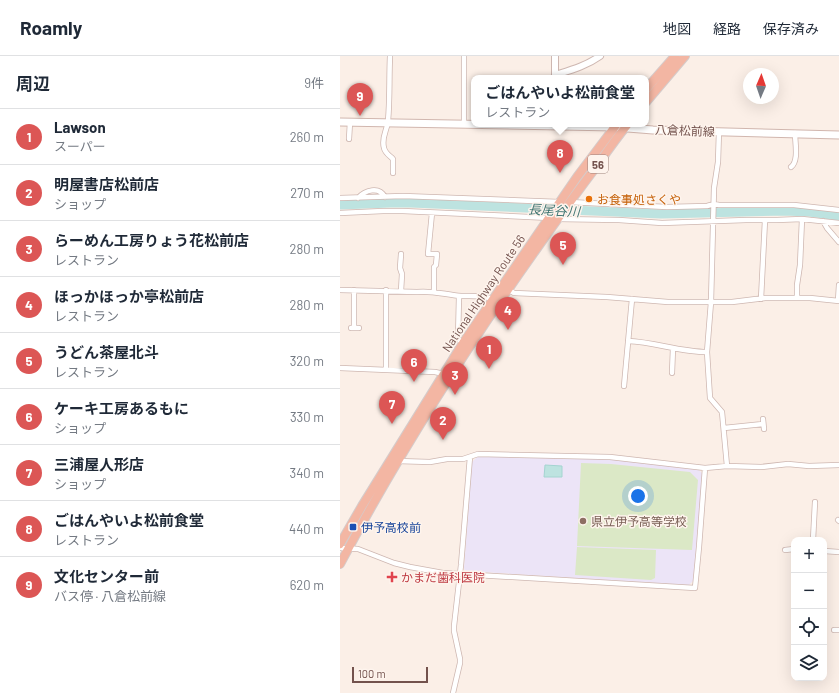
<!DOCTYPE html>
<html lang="ja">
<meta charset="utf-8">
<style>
:root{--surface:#fff;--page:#f2f2f3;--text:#1f2937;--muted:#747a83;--line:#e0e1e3;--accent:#dc5655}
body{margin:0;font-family:Barlow,"Noto Sans JP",sans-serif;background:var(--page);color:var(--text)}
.controls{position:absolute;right:12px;bottom:12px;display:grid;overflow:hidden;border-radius:8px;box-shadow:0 4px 16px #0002}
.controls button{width:36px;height:36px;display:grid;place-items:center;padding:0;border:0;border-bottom:1px solid var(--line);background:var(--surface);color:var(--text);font:20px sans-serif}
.compass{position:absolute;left:403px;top:12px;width:36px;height:36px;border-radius:50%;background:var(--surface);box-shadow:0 4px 16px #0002;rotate:2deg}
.scale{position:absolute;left:12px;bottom:10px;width:76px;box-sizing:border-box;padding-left:4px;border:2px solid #73524d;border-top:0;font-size:11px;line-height:14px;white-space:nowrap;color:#73524d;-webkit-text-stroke:3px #fef4ed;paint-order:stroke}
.you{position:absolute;left:298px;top:440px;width:14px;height:14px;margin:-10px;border:3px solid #fff;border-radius:50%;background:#1a73e8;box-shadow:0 0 0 6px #1a73e833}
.badge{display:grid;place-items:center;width:26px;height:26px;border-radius:50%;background:var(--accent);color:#fff;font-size:13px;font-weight:700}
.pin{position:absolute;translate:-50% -33px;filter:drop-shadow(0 1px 2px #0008)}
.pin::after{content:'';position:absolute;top:21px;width:14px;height:12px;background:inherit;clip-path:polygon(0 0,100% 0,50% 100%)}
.popup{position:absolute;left:131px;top:19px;width:178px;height:52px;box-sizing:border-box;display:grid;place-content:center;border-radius:8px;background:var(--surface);filter:drop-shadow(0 1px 3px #0005);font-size:13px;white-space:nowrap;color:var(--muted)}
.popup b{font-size:15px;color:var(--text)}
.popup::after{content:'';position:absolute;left:50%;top:100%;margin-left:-8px;border:8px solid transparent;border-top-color:var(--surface)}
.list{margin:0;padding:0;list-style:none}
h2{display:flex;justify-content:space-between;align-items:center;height:52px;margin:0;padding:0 16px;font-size:17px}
h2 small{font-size:13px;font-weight:400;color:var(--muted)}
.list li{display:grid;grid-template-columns:26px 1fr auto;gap:12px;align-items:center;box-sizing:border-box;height:56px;padding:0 16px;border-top:1px solid var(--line)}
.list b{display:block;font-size:15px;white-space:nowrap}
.list p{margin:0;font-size:13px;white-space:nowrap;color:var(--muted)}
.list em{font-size:13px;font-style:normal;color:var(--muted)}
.icon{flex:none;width:22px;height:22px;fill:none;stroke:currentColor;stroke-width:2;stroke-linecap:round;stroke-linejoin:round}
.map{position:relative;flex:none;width:499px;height:637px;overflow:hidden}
header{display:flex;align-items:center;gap:24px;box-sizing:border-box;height:56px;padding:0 20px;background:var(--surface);border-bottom:1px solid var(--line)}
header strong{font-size:19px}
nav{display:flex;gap:22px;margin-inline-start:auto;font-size:14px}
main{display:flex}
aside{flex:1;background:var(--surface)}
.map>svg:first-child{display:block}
</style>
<header>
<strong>Roamly</strong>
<nav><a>地図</a><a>経路</a><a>保存済み</a></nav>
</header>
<main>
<aside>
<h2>周辺<small>9件</small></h2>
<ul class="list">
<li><span class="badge">1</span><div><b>Lawson</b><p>スーパー</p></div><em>260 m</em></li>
<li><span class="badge">2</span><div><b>明屋書店松前店</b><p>ショップ</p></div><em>270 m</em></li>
<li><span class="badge">3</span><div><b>らーめん工房りょう花松前店</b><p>レストラン</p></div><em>280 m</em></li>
<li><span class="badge">4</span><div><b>ほっかほっか亭松前店</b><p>レストラン</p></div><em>280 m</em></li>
<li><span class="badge">5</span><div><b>うどん茶屋北斗</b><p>レストラン</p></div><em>320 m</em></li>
<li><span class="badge">6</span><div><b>ケーキ工房あるもに</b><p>ショップ</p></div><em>330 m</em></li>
<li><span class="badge">7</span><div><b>三浦屋人形店</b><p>ショップ</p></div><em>340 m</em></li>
<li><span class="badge">8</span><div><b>ごはんやいよ松前食堂</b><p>レストラン</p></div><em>440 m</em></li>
<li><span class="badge">9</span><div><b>文化センター前</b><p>バス停 · 八倉松前線</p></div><em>620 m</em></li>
</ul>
</aside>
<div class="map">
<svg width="499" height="637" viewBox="0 0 499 637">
<rect width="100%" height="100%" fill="#fbefe7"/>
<path fill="#ece4f7" d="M138,400l132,3 89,11 4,4 -10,107 -4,4 -224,-14 -1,-3 8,-106z"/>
<path fill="#dbe8c6" d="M241,407l30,1 79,8 8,8 -6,70 -115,-4z
M237,491l79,3 -1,28 -4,2 -76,-5z"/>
<path fill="#bde3e0" stroke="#a4d4d1" d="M205,409l17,1v11h-18z"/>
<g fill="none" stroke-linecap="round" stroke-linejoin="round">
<path stroke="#bde3e0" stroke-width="9" d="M0,149l50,-2h21l250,11 124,-3 24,1 30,4"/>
<defs>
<path id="minor" d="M50,0c-1,22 0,43 -2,65 -1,10 -7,16 -4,27 1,5 6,8 9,11v14
M124,68v-68
M379,75l-1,31 -4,26 -3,114 -4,50 3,46 12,14 5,54
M9,83l1,-17
M451,111c8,-6 4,-24 4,-34
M0,142l63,-2 157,6
M18,142c7,-8 21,-12 27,-1
M229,146l98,5 40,-1 7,-2 5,1h75l45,5
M0,157l43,-2h20l147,7
M92,157l-4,41h9l-1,11 -2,2v25
M217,163l62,1 43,3 84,-3h31l25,-1 37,4
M483,165l4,7 12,14
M166,232l8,5 93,4 61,5h64l33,-4h45l29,3
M0,234l77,2c15,-2 29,3 44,4 11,0 22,-1 32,3
M61,235l1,-17 -2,-6 1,-14
M119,240l-1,43 5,4
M457,242v-13l3,-20 2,-46
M421,243l4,-79
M498,245l1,-16
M11,272h8
M14,272v-38
M288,285c27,1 52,11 79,11
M0,312l95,4 9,2
M46,314v-80
M332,317l1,-25
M284,330l8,-87
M423,363l1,10
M384,372l39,-4
M57,405l33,1 17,-3h16l15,-5 132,3 95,11 22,-2 34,1 27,-3 21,2 30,-1
M498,464l1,1
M473,484l2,-38
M0,492l18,1 36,14 16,4 33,6 252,15 4,-41 6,-79
M445,494l9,-1
M484,495l15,1
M494,574h5
M113,637l7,-30v-4l-6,-28v-5l7,-61 9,-108"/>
<path id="tertiary" d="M215,19c16,-5 31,-9 45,-19
M215,22v-22"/>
<path id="secondary" d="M0,66l275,5 38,3 186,5"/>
<path id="trunk" d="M306,33l29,-33
M306,46l39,-46
M0,488l22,-38 101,-163 114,-166 40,-53
M0,508c58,-109 124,-213 195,-313 21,-30 42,-59 64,-88 9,-13 19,-27 29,-39"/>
</defs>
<use href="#minor" stroke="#ceb7b1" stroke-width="6"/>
<use href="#tertiary" stroke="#ceb7b1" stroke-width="8"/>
<use href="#secondary" stroke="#d1b6ae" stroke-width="9"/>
<use href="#trunk" stroke="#d5cbca" stroke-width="10"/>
<use href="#minor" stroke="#fff" stroke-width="4.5"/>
<use href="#tertiary" stroke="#fff" stroke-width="6"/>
<use href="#secondary" stroke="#fff" stroke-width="7"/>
<use href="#trunk" stroke="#f3b6a3" stroke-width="8"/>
</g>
<circle fill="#e8710a" stroke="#fef4ed" stroke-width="1.5" cx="249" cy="143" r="4"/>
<circle fill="#8d6e63" stroke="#fef4ed" stroke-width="1.5" cx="243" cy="465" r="4"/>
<rect fill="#1a4fb4" stroke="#fef4ed" stroke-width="1.5" x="9" y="467" width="8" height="8" rx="2"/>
<path fill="#e0444e" stroke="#fef4ed" stroke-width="1.5" d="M50 515h4v4h4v4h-4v4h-4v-4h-4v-4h4z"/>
<g text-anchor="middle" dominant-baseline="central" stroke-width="3" stroke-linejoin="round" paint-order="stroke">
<rect fill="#fef4ed" stroke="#9d837d" stroke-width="1" x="248" y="99" width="20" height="18" rx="3"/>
<g font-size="11" font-weight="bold" fill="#73524d">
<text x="258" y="108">56</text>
</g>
<g font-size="12" fill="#73524d" stroke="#fef4ed">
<text transform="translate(345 74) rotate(2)">八倉松前線</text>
<text transform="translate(143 237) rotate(-56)">National Highway Route 56</text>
</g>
<g font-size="12" fill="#c56008" stroke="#fef4ed" text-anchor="start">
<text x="257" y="143">お食事処さくや</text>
</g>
<g font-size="12" fill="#785e54" stroke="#fef4ed" text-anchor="start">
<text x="251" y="465">県立伊予高等学校</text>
</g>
<g font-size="12" fill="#164399" stroke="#fef4ed" text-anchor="start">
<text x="21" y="471">伊予高校前</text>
</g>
<g font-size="12" fill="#be3a42" stroke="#fef4ed" text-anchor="start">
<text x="61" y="521">かまだ歯科医院</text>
</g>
<g font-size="13" font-style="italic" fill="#427774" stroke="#fef4ed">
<text transform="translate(214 154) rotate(3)">長尾谷川</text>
</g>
</g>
</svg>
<div class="controls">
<button>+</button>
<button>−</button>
<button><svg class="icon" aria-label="locate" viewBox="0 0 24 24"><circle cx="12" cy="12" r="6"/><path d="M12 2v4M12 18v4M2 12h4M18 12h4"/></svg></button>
<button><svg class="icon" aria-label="layers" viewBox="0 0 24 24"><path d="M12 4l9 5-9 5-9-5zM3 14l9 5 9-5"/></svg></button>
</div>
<svg class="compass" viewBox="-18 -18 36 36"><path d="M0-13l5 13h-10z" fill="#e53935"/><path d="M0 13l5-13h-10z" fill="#747a83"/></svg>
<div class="scale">100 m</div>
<div class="you"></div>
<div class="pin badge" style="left:149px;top:313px">1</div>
<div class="pin badge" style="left:103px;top:384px">2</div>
<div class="pin badge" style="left:115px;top:339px">3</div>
<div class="pin badge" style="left:168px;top:274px">4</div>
<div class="pin badge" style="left:223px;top:209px">5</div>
<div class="pin badge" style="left:74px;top:326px">6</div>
<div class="pin badge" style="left:52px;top:368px">7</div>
<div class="pin badge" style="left:220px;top:117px">8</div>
<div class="popup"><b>ごはんやいよ松前食堂</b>レストラン</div>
<div class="pin badge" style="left:20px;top:60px">9</div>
</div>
</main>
